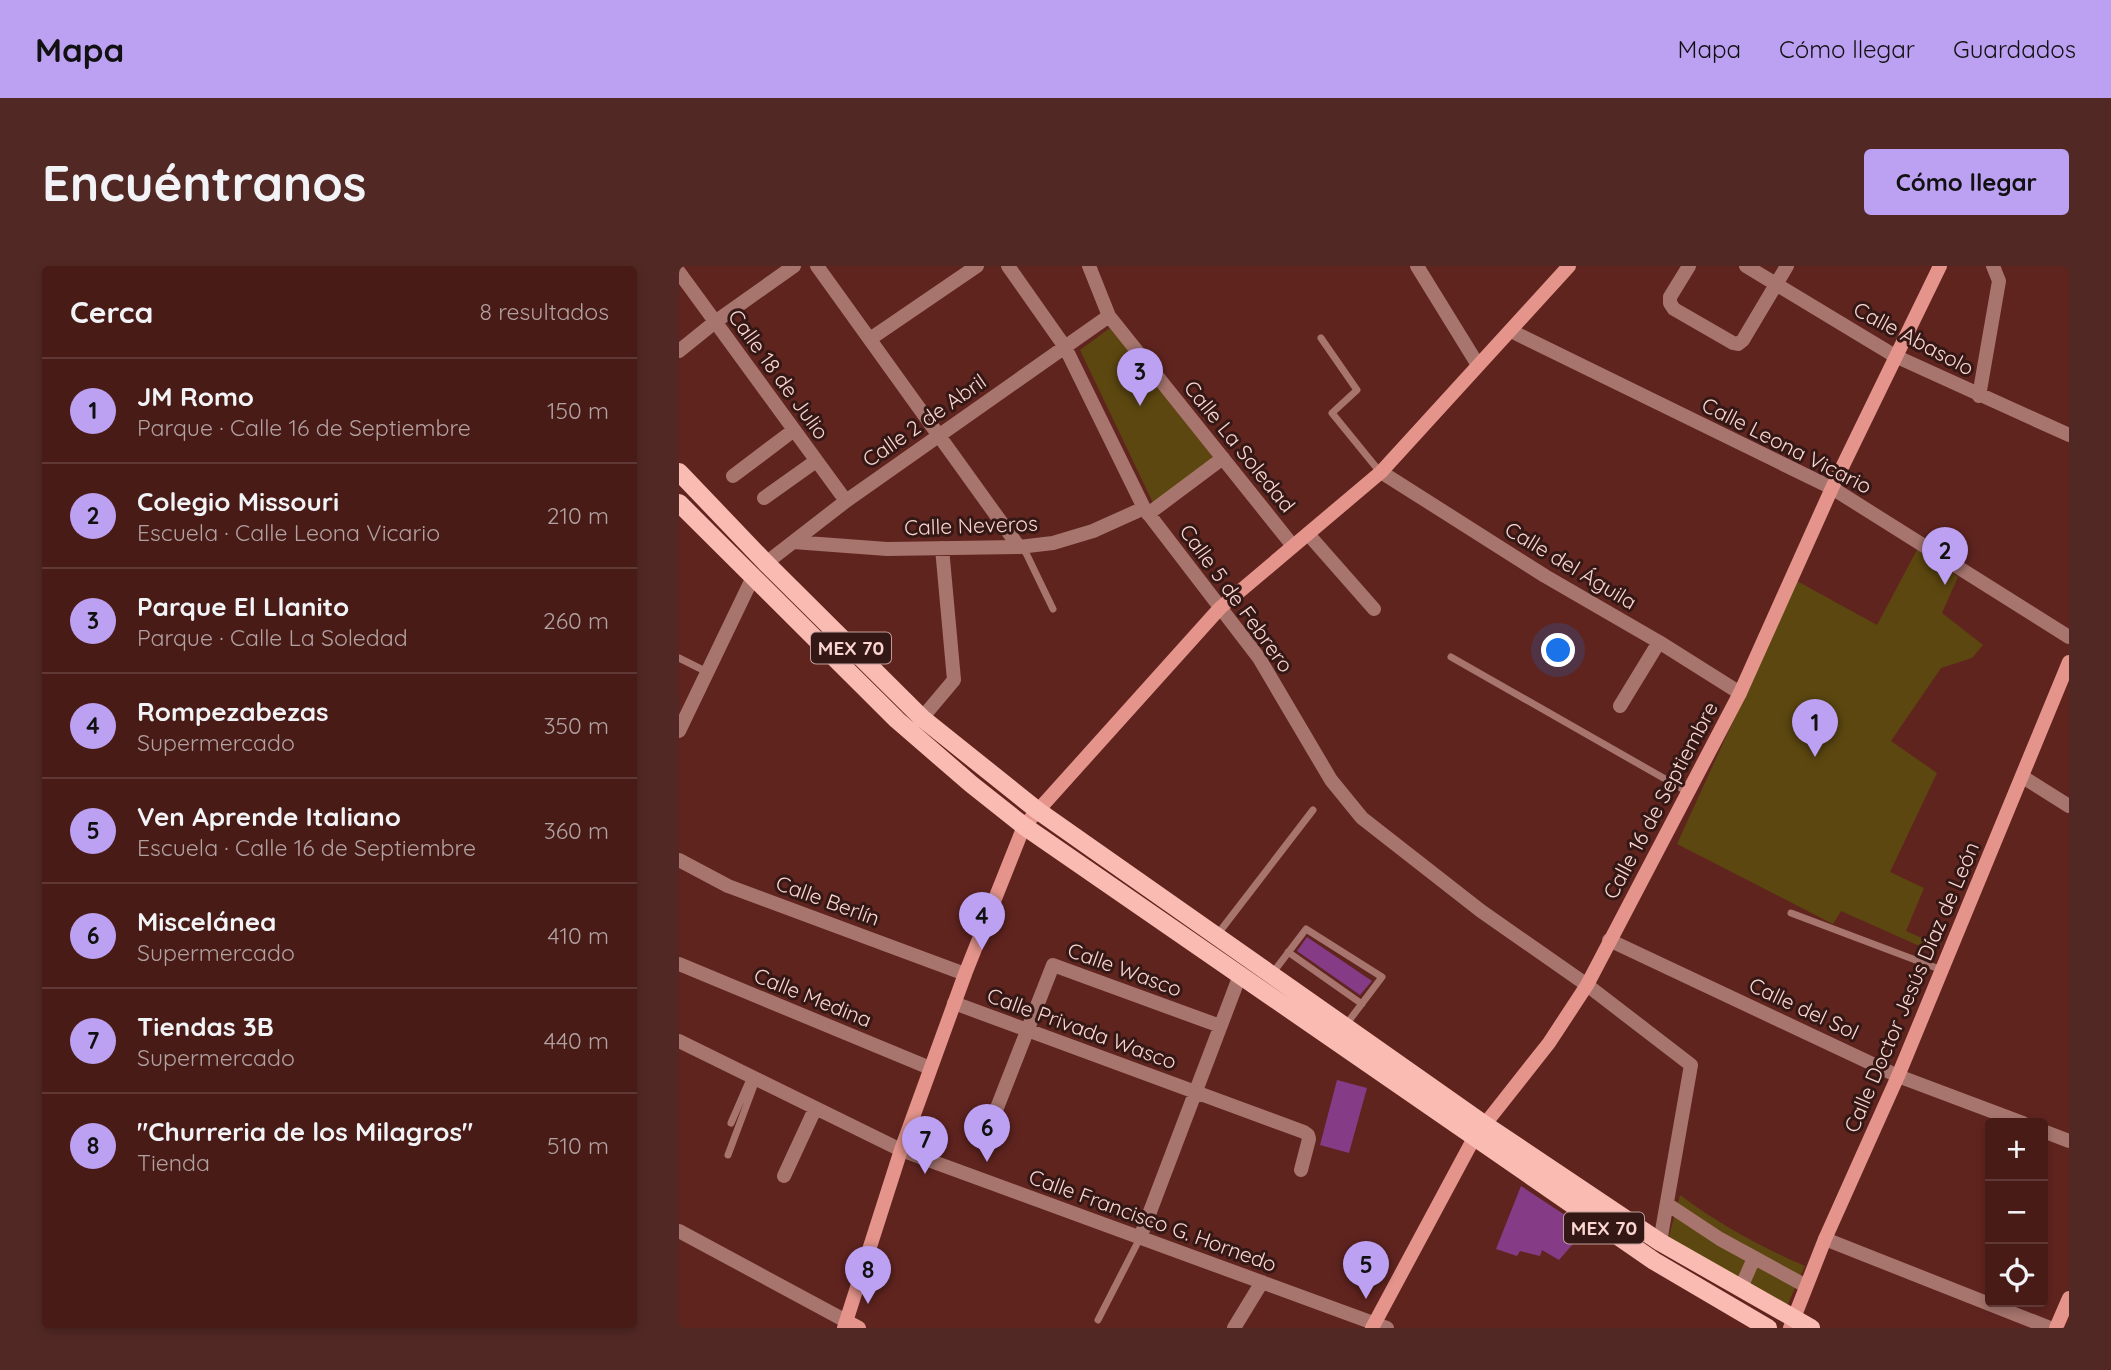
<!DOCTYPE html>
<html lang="es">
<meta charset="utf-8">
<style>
:root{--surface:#481b17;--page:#522824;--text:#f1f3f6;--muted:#b1a1a1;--line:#603936;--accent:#bca0f2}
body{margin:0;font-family:Quicksand,sans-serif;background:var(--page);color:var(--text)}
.controls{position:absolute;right:21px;bottom:21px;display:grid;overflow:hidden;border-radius:7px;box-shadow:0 4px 10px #0003}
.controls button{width:63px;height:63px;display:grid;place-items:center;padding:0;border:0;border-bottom:2px solid var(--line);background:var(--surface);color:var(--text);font:35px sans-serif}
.you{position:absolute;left:880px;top:385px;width:24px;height:24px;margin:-18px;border:5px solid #fff;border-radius:50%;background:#1a73e8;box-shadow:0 0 0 10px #1a73e833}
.badge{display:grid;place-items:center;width:46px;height:46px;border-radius:50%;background:var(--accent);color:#111;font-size:23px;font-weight:700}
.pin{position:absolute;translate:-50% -58px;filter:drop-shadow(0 2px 4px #0008)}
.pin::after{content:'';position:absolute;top:37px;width:24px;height:21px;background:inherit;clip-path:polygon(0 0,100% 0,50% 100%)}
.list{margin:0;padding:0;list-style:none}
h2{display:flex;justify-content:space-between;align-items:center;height:91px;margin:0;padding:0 28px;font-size:30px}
h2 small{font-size:23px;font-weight:400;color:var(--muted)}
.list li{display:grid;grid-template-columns:46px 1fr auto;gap:21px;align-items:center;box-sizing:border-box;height:105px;padding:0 28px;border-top:2px solid var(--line)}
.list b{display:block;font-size:26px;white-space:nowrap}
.list p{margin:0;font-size:23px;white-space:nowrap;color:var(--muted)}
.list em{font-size:23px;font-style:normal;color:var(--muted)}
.icon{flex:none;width:38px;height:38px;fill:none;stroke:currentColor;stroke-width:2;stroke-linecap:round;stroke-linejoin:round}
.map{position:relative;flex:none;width:1390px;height:1062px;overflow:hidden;border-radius:7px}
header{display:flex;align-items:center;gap:42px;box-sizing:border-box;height:98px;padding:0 35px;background:var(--accent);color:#111}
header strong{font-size:33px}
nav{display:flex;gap:38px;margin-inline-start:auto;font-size:24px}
.intro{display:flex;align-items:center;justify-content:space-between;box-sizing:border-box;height:168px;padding:0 42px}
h1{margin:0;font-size:49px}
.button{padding:18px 32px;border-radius:7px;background:var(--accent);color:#111;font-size:24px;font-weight:700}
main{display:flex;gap:42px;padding:0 42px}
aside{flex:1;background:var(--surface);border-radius:7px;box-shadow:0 4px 10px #0003}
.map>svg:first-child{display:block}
</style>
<header>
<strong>Mapa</strong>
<nav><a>Mapa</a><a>Cómo llegar</a><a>Guardados</a></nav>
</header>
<div class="intro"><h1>Encuéntranos</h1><a class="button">Cómo llegar</a></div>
<main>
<aside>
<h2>Cerca<small>8 resultados</small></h2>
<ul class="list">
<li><span class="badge">1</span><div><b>JM Romo</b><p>Parque · Calle 16 de Septiembre</p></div><em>150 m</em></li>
<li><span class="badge">2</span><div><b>Colegio Missouri</b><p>Escuela · Calle Leona Vicario</p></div><em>210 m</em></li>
<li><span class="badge">3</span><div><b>Parque El Llanito</b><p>Parque · Calle La Soledad</p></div><em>260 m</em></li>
<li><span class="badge">4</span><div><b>Rompezabezas</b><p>Supermercado</p></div><em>350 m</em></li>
<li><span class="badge">5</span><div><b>Ven Aprende Italiano</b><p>Escuela · Calle 16 de Septiembre</p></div><em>360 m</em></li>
<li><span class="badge">6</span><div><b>Miscelánea</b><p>Supermercado</p></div><em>410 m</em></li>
<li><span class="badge">7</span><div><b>Tiendas 3B</b><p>Supermercado</p></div><em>440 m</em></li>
<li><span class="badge">8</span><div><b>&quot;Churreria de los Milagros&quot;</b><p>Tienda</p></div><em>510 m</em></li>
</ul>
</aside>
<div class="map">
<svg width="1390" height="1062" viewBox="0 0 1390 1062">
<rect width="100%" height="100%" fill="#60241f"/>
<path fill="#5c4710" d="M431,62l107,134 -61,47 -76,-159z
M1239,282l40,29 -16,36 41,32 -11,13 -31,10 -50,73 46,32 -47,99 34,16 -18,43 30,13 -3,8 -92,-41 -8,13 -156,-80 120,-263 80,44z
M1001,929c42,31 77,50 125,71l-19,42 -118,-68z"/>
<path fill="#863b87" d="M628,671l65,44 -12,14 -63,-44z
M658,814l30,8 -18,65 -29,-8z
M842,920l65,43 -27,31 -17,-10 -2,6 -20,-5 -3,5 -21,-7z"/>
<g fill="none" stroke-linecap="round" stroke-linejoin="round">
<path stroke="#a7756e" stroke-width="7" d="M642,72l36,52 -25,23 48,59
M342,282l5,5 27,56
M772,391l237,135
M0,392l28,14
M1112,647l151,57
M538,669l96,-125
M609,686l74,52
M593,708l34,-45 76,48 -37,49
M52,857l20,-46
M49,889l28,-75
M419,1054l42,-82"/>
<path stroke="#a7756e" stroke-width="14" d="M138,0l202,281
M329,0l57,81 79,161 115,150 72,122 31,38 119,93 106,74 104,80 -31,177
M410,0l20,50 184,230
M738,0l61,99
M1010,0l-19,31v6l4,6 59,34 5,1 5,-4 44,-74
M1067,0l149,90 174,79
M0,6l167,229
M832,65l321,157 237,149
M191,73l107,-73
M0,85l36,-29 79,-56
M1300,130l20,-115 -6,-15
M702,206l164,104 114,66 81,51
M54,210l61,-46
M85,232l52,-37
M469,248l75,-56
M629,268l66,75
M114,276l94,7 132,-2 34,-4 40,-12 51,-23
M87,297l80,-62 263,-185
M941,440l39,-64
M243,452l32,-38 -12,-132
M0,465l74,-154
M1344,511l46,29
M0,594l49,26 237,88
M930,674l289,136 125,47
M0,698l251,104
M275,737l350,129 4,3 1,4 -8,31
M0,775l222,109 486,178
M314,852l60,-153 167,61
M1364,865l26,10
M105,910l31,-67
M988,938l53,35 86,47
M0,965l167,90
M461,972l100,-263
M1146,973l225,89
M1064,1017l11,-25
M555,1062l28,-46"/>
<path stroke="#e4948b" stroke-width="14" d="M167,1055l13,7
M165,1062l57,-178 64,-176 59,-148 196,-218 161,-136 188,-206
M693,1062l102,-190 75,-95 38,-58 153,-292 92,-205 108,-222
M1111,1062l35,-89 73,-163 171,-414
M1377,1062l13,-30"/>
<path stroke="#f9bbb2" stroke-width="18" d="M0,206l87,91 156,155 115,92 447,314 176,118 151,86
M0,237l218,217 74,64 53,42 630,435 114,67"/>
</g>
<g text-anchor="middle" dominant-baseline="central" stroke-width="6" stroke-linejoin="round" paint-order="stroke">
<g fill="#331815" stroke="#c09c98" stroke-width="2">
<rect x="132" y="366.5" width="80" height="31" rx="5"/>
<rect x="885" y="946.5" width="80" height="31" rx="5"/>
</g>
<g font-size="19" font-weight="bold" fill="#fcd5d0">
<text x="172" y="382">MEX 70</text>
<text x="925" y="962">MEX 70</text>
</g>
<g font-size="21" fill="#fcd5d0" stroke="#331815">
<text transform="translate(1235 72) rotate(28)">Calle Abasolo</text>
<text transform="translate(100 108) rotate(54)">Calle 18 de Julio</text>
<text transform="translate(245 154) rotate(-35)">Calle 2 de Abril</text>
<text transform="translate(1108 179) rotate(27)">Calle Leona Vicario</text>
<text transform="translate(561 180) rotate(51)">Calle La Soledad</text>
<text transform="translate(292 259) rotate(-2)">Calle Neveros</text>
<text transform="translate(892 299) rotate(31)">Calle del Águila</text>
<text transform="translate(558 332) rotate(54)">Calle 5 de Febrero</text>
<text transform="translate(981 534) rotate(-62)">Calle 16 de Septiembre</text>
<text transform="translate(149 634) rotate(20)">Calle Berlín</text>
<text transform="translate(446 703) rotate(20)">Calle Wasco</text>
<text transform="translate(1232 721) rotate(-67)">Calle Doctor Jesús Díaz de León</text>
<text transform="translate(134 731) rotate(22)">Calle Medina</text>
<text transform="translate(1125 742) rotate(25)">Calle del Sol</text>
<text transform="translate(403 762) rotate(20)">Calle Privada Wasco</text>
<text transform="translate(474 954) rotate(20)">Calle Francisco G. Hornedo</text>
</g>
</g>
</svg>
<div class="controls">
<button>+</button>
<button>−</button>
<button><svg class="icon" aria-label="locate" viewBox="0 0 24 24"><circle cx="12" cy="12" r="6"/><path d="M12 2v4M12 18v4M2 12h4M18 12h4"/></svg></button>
</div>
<div class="you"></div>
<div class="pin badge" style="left:1136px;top:491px">1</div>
<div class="pin badge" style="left:1266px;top:319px">2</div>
<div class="pin badge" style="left:461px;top:140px">3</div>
<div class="pin badge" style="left:303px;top:684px">4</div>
<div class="pin badge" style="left:687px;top:1033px">5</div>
<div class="pin badge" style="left:308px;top:896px">6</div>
<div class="pin badge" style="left:246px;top:908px">7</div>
<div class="pin badge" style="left:189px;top:1038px">8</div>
</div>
</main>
